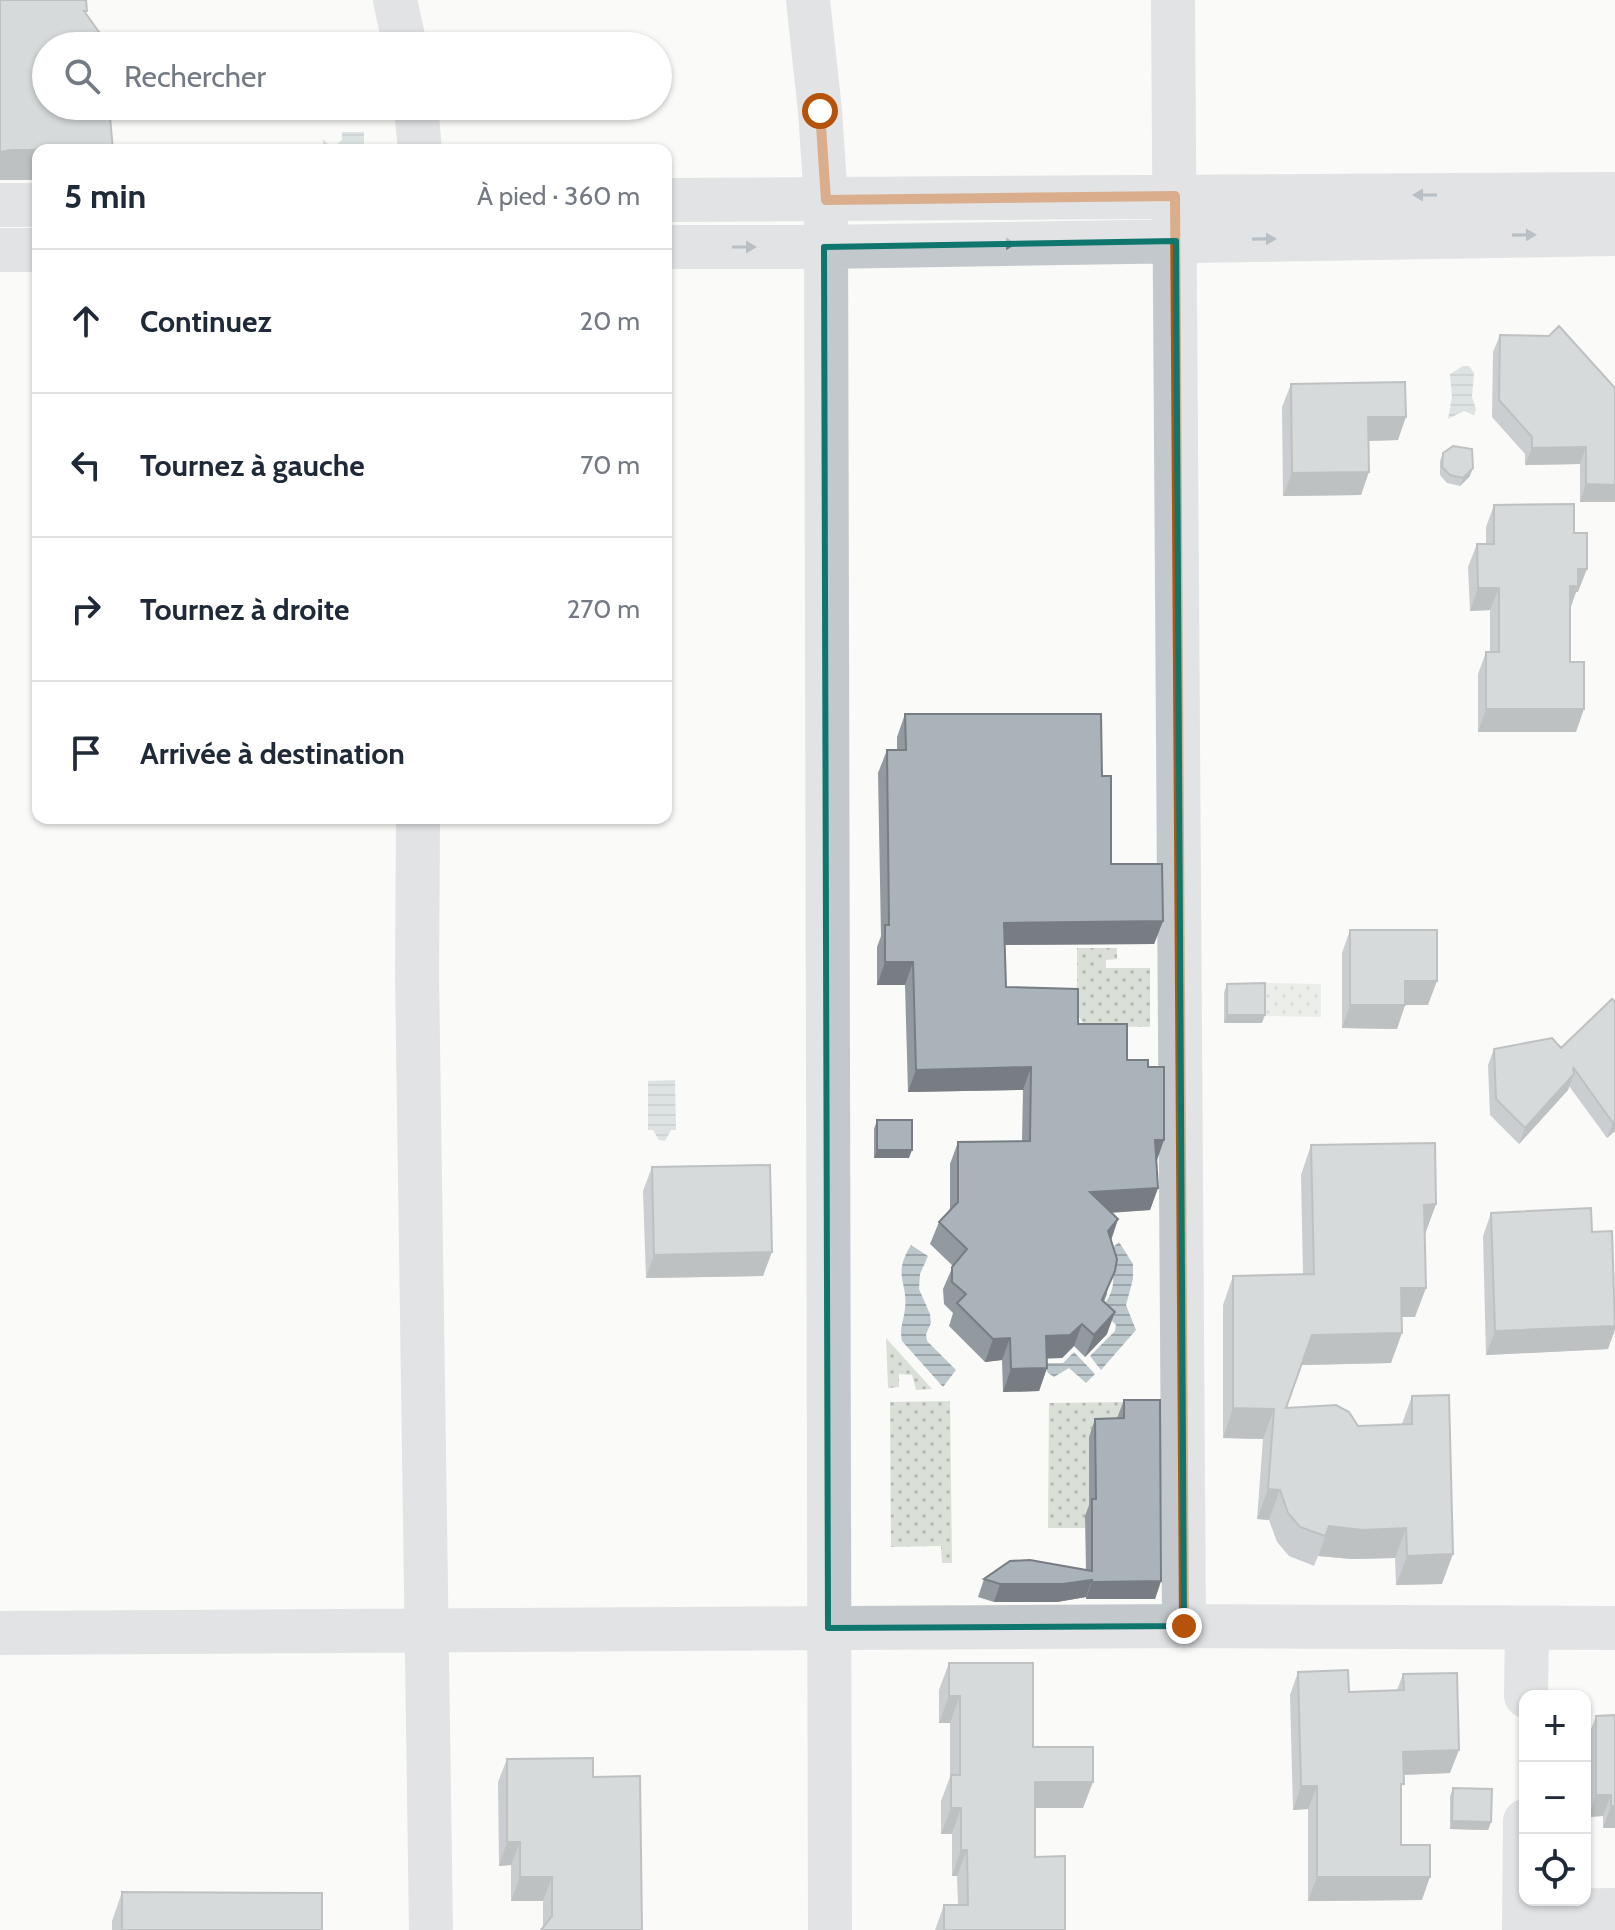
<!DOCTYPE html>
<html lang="fr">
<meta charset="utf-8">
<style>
:root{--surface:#fff;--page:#f2f2f3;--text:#1f2937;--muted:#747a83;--line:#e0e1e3}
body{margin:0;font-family:Cabin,sans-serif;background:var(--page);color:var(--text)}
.controls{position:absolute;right:24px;bottom:24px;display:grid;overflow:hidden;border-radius:16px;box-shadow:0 2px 6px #0004}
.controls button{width:72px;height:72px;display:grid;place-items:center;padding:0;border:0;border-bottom:2px solid var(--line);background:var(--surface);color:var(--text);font:40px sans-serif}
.stop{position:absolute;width:24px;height:24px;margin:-18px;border:6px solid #b45309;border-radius:50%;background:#fff}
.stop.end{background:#b45309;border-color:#fff;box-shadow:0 2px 8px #0008}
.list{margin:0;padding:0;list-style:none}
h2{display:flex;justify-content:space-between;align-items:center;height:104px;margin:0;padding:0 32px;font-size:34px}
h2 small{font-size:26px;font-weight:400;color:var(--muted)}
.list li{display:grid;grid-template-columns:52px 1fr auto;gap:24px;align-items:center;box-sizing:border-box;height:144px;padding:0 32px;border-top:2px solid var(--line)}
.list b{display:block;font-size:30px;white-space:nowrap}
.list em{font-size:26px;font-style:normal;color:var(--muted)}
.icon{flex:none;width:44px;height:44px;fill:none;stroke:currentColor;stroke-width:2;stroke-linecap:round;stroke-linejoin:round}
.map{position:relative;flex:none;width:1615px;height:1930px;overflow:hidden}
.search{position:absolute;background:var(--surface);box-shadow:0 2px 6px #0004;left:32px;top:32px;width:640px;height:88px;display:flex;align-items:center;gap:20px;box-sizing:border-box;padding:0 28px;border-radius:44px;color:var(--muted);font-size:30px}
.panel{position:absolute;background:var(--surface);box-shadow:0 2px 6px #0004;left:32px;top:144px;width:640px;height:680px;border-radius:16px}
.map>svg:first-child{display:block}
</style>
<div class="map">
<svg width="1615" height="1930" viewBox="0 0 1615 1930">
<defs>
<pattern id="grass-dots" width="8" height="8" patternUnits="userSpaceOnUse" patternTransform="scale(2)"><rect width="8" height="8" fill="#dadfd7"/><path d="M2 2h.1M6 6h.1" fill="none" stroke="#b4b9b4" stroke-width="1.8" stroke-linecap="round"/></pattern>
<pattern id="water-rules" width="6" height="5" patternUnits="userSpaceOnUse" patternTransform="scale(2)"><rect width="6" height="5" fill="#bbc7cb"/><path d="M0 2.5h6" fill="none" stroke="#9ca6aa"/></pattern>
</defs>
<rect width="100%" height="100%" fill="#fafaf8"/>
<path fill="url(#grass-dots)" d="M1077,948h40v11l-11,1v8h44v59l-65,-1 -8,-12z
M1266,983l55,1v33l-56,-1z
M886,1338l46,51 -16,1 -4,-15 -13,-1v13l-11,1z
M950,1401l2,162h-10l-1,-17 -50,1 -1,-145z
M1129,1402l-12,16 -28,19 1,79 -5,1v11h-37l1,-125z"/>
<path fill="url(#water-rules)" d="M342,132h22v18h-41v-11l5,5 8,1 6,-5z
M1463,366h6l5,7 -2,24 4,12 -2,6 -10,-4 -16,8 4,-22 -2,-23z
M675,1080l1,50h-5l-6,11 -6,-1 -6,-10h-5v-49z
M1119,1242l14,22v15l-7,26 10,25 -35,40 -11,-14 25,-25 1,-6 -15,-16c16,-21 15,-32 4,-55z
M911,1245l17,11 -8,18 -1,15 11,25 1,9 -5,11 1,7 29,29 -13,17 -41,-46c-3,-13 2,-20 3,-33 3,-27 -13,-32 6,-63z
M1074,1352l21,22 -9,9 -17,-15 -15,9 -6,-4 -5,-10h20z"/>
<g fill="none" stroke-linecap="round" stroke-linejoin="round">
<path stroke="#c3c8cc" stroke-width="44" d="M395,0l10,46
M808,0l12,111 6,89 4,1730
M1173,0l11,1626
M416,106l4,44
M666,200l949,-6
M0,205h38
M666,247h158l791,-13
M0,250h38
M418,818l-1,157 14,955
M0,1633l1184,-7 431,2
M1526,1696l1,-68
M1524,1911l91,-1
M1524,1930l1,-109"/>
</g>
<path fill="#929a9f" d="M1500,335l49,1 66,166h-35v-38l-55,1v-11l-33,-37 1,-65z
M1291,384l107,56 -29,1 -8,54 -78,1 -1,-89z
M1443,453l27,23 -10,10 -13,-3 -7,-8v-14z
M1494,505l80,28 4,59h-2l-6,17v53l6,70h-98v-58l8,-22h4v-42l-20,1 -2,-44 9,-23h9v-17z
M905,714l197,62 9,88 52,57 -9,23 -149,1 1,42 72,37 49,36 29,101 2,27 -8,22 -39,3 7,6 -7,22 -4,53 -3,8 3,32 -22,23 -11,-11 -12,12h-15v10l-8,23 -36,1 -1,-32 -17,2 -36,-36 4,-13 -9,-9 -1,-15 10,-23 -23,-22 9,-22 11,-12v-46l8,-22 64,-1 1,-51 -115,2 -3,-107h-28v-38l4,-11 -3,-163 9,-23h10v-13z
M1350,930l78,75h-23l-8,24 -55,-1v-75z
M1227,984l35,39h-38v-31z
M1612,999l3,132 -8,7 -38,-52 -1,4 -49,54 -29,-29 -2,-50 6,-16 67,-1z
M877,1120l32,38h-35v-29z
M1311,1145l125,59 -11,30 -10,83h-14l-10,46 -89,2 -16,43 72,18 44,-2 10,-28 30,188 -46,1 -1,-27 -43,1 -34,-3 -4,10 -25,-10 -12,-14 -8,-22 -12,-1 6,-80 -40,-1v-133l10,-29 70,-2 -2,-99z
M652,1167l111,109 -117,2 -3,-87z
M1491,1213l101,19 16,117 -122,6 -3,-119z
M1124,1400l37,181 -6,18h-69v-2l-29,5h-63l-16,-5 6,-18 102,-9 -1,-54 4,-11v-68l6,-18 22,-1z
M949,1663l84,84 50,61h-48v49l30,73h-130l9,-25h14l-1,-29h-5v-42h-11v-33l9,-24v-54h-11v-33z
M1298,1672l51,20 48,-2 6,-16 47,99 -46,2 -3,17v53l21,55 -114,1v-92l-15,1 -3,-115z
M1615,1715v113h-12v-12l-15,1v-80l8,-21z
M507,1759l86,18 49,153 -99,-3v-26h-32v-36l-12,1 -1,-84z
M1453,1788l38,34 -3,8 -38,-1v-33z
M122,1892l200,38h-210v-9z"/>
<path fill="#777d82" d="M108,106h7l-8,23z
M11,150h27v30h-38v-28z
M1368,417h38l-8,23 -38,1z
M1586,447l-6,17 -55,1 7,-17z
M1473,468l-3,8 -10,10 3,-8z
M1369,472l-8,23 -78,1 9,-23z
M1586,484l29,1v17h-35z
M1578,569h9l-9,23h-2l-6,17v-23z
M1478,588h21l-9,22 -20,1z
M1486,709h98l-8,23h-98z
M1163,921l-9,23 -158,1 8,-22z
M885,962h28l-8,23h-28z
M1405,981h32l-9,24h-31z
M1350,1005h55l-8,24 -55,-1z
M1227,1015h38l-3,8h-38z
M1031,1067l-8,23 -115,2 8,-22z
M1574,1074l-6,16 -49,54 6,-16z
M1615,1120v11l-8,7 6,-15z
M1155,1140h9l-8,23z
M877,1150h35l-3,8h-35z
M1158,1188l-8,22 -68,4 8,-22z
M1436,1204l-11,30 -1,-29z
M1118,1219l-8,23 -2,-11z
M772,1252l-9,24 -117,2 8,-23z
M1401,1288h25l-11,29h-25z
M1115,1312l-8,22 -22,23 9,-22z
M1082,1324l-8,22 -12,12 -25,1 9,-23z
M1615,1326v4l-7,19 -122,6 9,-24z
M1402,1333l-11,30 -89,2 10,-30z
M1010,1338l-8,22 -17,2 8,-23z
M1047,1368l-8,23 -36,1 8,-23z
M1233,1408l41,1 -11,30 -40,-1z
M1268,1489l12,1 -11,30 -12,-1z
M1329,1526l77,2 -11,30 -43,1 -34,-3z
M1453,1554l-11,30 -46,1 11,-29z
M1092,1580l-6,17 -29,5h-63l6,-18z
M1161,1581l-6,18h-69l6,-17z
M949,1696h11l-10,27h-11z
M1459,1750l-9,23 -55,2 8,-23z
M1035,1782h58l-10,26h-57z
M1301,1786h16l-9,23 -15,1z
M1596,1795h15l-8,21 -15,1z
M1611,1806h4v22h-12z
M951,1808h10l-9,26h-11z
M1452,1821l39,1 -3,8 -38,-1z
M507,1842h13l-9,23 -12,1z
M961,1850h6l-10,26h-5z
M520,1877h32l-9,24h-32z
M1317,1877h113l-8,23 -114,1z"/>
<path fill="#aab3b9" stroke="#777d82" stroke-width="2" d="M0,0h86l1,11h-3l25,35h-63v60h63l4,44h-102l-11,2z
M1559,326l56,62v97l-29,-1v-37l-54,1v-11l-33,-37 1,-65 49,1z
M1405,382l1,35h-38l1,55 -77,1 -1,-89z
M1453,446l19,3 1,19 -10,10 -13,-3 -8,-8 1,-14z
M1574,504v29h13v36h-9v17h-8v76h14v47h-98v-57h13v-64h-21l-1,-44h17v-39z
M905,714h196l1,62h9v88h51l1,57 -159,2 2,64 72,2v35h49v36h21v7h16v73h-9l3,48 -68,4 28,27 -10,12 9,28 -2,12 -13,29 13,12 -21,23 -12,-11 -12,11 -24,1 1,32 -36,1 -1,-31 -17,1 -36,-36 9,-9 -14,-12v-15l15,-18 -28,-27 19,-20v-60l72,-1 1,-74 -115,3 -3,-108h-28v-37h4l-2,-175h19z
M1350,930h87v51h-32v24h-55z
M1265,983v32h-38v-31z
M1612,999l3,3v118l-2,3 -40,-56 1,7 -49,54 -29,-29 -2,-50 58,-11 9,10z
M877,1120h35v30h-35z
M1435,1143l1,61 -12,1 2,83h-25l1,45 -90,2 -26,73 50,-3 13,7 9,14 54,-2v-28l37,-1 4,159 -46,2 -1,-28 -43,2 -34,-4 -4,10 -25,-9 -12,-14 -8,-23 -12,-1 6,-80 -41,-1v-132l81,-2 -3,-129z
M770,1165l2,87 -118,3 -2,-88z
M1591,1208l1,24 20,-1 3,95 -120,5 -4,-118z
M1124,1400h36l1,181 -69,1v-2l-29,4h-63l-16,-5 26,-18 20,-1 62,11v-72h4l-1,-80 29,-1z
M949,1663h84v84h60v35h-58v75l30,-1v74h-121v-25h24l-1,-55h-6v-42h-10v-33h9v-79h-11z
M1348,1670l1,22 55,-2 -1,-16 54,-1 2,77 -56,2 1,32h-3v61h29v32h-113v-91h-16l-3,-114z
M1615,1715v91h-4v-11h-15v-79z
M593,1758v19l47,-1 2,154h-101l11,-14v-39h-32v-35h-13v-83z
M1453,1788l39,1 -1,33 -39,-1z
M122,1892l200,1v37h-200z"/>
<defs><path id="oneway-solid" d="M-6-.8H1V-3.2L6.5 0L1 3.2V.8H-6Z" transform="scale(2)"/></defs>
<g fill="#6a7a87">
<use href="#oneway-solid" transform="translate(1425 195) rotate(180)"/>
<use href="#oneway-solid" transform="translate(1524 235) rotate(-1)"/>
<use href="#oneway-solid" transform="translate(1264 239) rotate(-1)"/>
<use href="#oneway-solid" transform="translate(1004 244) rotate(-1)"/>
<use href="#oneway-solid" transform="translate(744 247)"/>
</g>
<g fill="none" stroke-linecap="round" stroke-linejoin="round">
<path stroke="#b45309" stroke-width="10" d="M820,111l6,89 349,-4 9,1430"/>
</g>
<path d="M0 0H1615V1930H0ZM1176,241l8,1385 -356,2 -4,-1381z" fill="#fafaf8" fill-opacity=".55" fill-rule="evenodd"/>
<path fill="none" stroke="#0f766e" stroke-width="6" stroke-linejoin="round" d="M1176,241l8,1385 -356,2 -4,-1381z"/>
</svg>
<div class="controls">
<button>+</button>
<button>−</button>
<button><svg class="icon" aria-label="locate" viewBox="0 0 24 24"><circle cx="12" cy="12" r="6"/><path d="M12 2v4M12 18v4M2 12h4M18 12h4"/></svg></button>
</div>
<div class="stop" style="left:820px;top:111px"></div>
<div class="stop end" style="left:1184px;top:1626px"></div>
<div class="search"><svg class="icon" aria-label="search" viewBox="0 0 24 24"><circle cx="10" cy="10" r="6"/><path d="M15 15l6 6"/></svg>Rechercher</div>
<section class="panel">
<h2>5 min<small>À pied · 360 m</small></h2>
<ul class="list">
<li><svg class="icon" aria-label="ahead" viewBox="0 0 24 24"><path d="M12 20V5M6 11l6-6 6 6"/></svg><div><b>Continuez</b></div><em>20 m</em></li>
<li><svg class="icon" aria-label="left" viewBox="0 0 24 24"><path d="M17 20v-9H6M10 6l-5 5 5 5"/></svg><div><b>Tournez à gauche</b></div><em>70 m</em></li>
<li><svg class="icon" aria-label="right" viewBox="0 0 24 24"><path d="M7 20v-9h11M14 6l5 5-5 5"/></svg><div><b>Tournez à droite</b></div><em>270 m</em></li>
<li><svg class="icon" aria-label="arrive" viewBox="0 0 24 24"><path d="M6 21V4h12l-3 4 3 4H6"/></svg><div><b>Arrivée à destination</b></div></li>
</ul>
</section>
</div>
